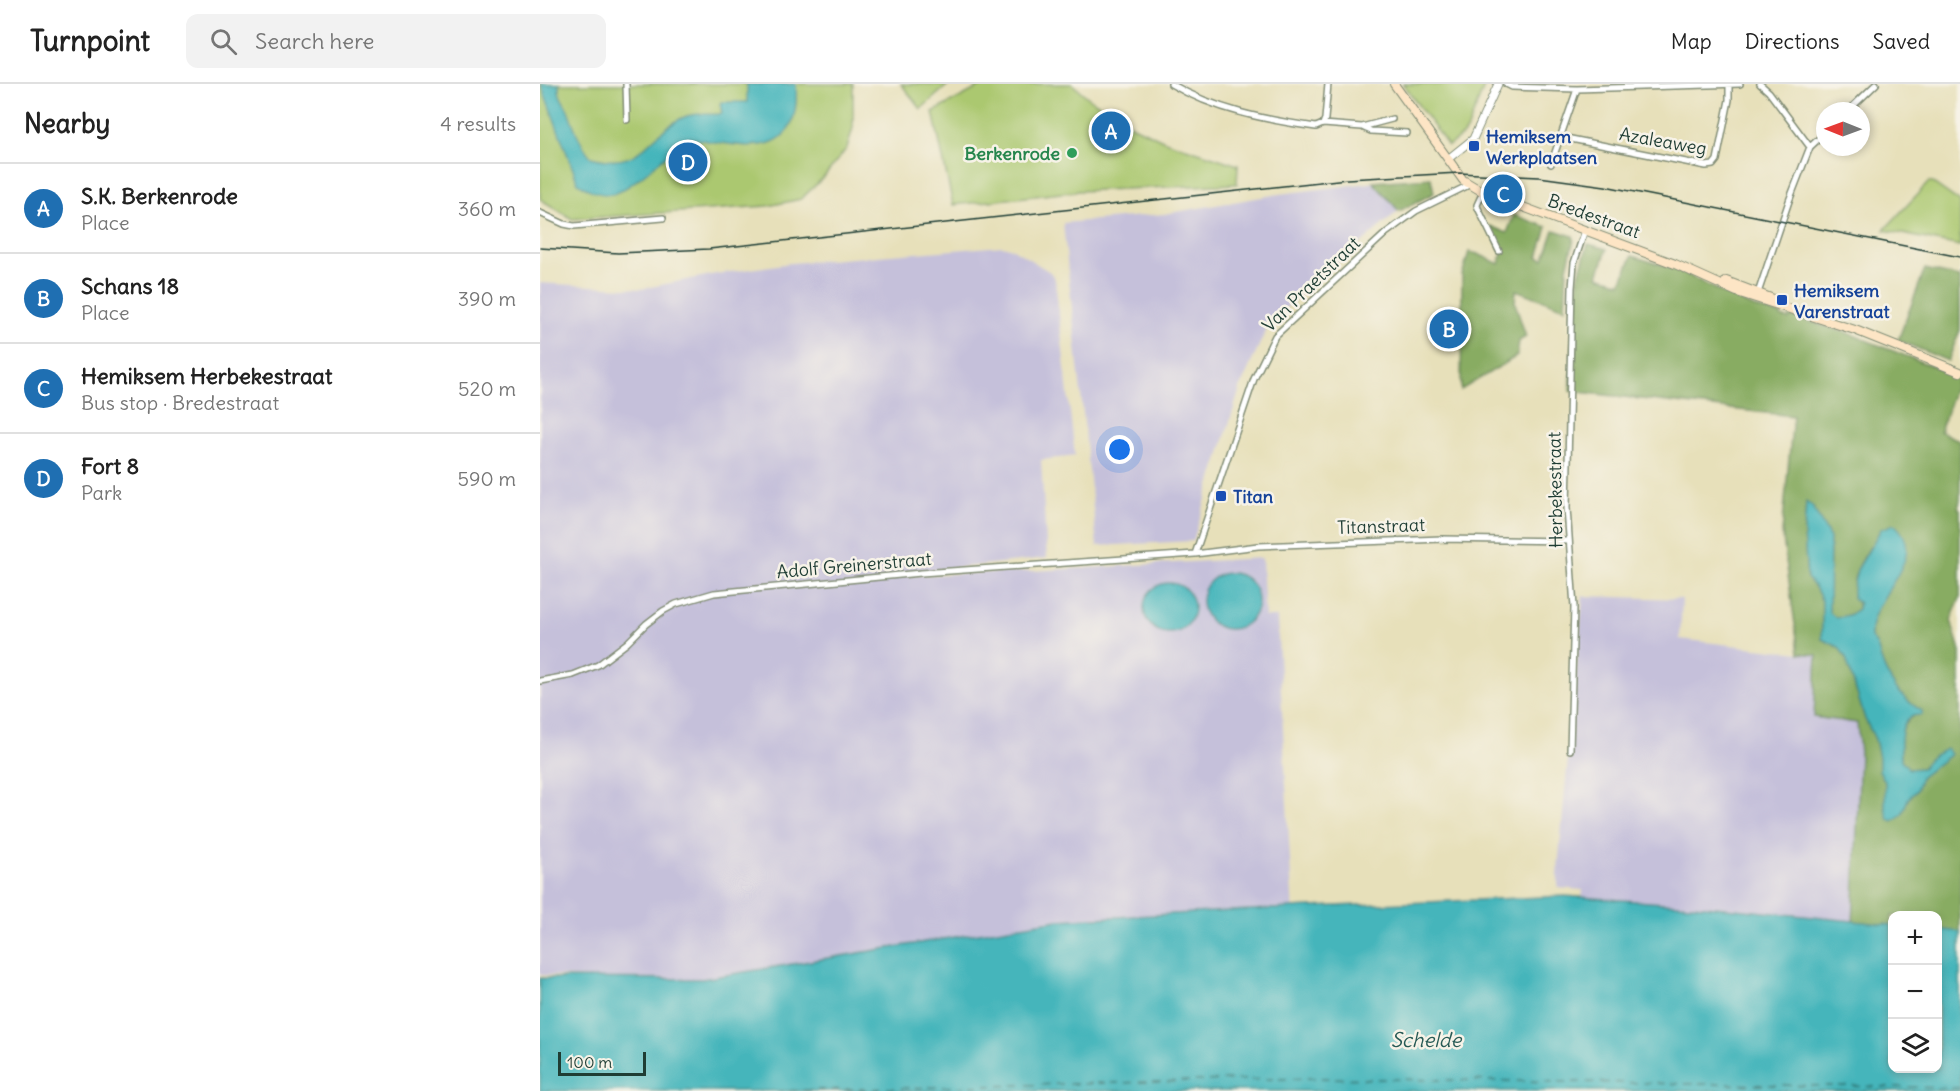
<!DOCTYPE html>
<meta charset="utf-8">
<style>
:root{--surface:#fff;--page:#f2f2f2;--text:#222;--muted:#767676;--line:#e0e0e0;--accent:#1f6fb2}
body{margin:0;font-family:Delius,sans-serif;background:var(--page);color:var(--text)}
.controls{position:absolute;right:18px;bottom:18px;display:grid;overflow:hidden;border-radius:12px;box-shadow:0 3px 9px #0003}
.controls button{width:54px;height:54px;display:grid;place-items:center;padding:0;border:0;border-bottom:2px solid var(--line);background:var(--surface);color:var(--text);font:30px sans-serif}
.compass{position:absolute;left:1276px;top:18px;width:54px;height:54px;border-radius:50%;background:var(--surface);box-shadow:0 3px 9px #0003;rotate:271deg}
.scale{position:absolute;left:18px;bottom:15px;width:88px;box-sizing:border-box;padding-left:6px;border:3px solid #1f3d34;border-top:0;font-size:16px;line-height:21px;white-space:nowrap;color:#1f3d34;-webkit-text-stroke:4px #f7f3e8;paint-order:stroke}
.you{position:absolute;left:580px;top:366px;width:21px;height:21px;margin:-15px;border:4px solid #fff;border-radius:50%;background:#1a73e8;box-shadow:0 0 0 9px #1a73e833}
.badge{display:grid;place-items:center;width:39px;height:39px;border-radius:50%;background:var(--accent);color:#fff;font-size:20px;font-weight:700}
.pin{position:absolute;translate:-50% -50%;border:3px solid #fff;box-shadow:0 2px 6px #0006}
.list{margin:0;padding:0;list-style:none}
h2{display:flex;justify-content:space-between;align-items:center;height:78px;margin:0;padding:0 24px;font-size:26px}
h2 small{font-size:20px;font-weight:400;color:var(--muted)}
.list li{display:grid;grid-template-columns:39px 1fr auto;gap:18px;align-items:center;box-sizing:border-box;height:90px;padding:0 24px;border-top:2px solid var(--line)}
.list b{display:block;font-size:22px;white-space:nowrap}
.list p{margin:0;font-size:20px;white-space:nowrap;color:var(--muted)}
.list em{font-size:20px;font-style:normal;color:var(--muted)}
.icon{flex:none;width:33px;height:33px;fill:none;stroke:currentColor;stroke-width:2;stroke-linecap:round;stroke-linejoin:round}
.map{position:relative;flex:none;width:1420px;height:1007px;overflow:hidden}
header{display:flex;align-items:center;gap:36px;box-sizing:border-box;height:84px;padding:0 30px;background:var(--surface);border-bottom:2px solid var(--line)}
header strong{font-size:28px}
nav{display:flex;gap:33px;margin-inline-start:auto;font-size:21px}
.search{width:420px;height:54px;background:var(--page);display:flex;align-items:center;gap:15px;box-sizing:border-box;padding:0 21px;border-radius:12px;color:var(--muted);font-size:22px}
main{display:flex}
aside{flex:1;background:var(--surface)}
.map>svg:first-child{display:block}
</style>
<header>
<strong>Turnpoint</strong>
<div class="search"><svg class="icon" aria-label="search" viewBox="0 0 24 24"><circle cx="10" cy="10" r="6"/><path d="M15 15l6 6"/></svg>Search here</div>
<nav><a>Map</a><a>Directions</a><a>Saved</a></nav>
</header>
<main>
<aside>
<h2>Nearby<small>4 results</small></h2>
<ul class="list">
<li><span class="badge">A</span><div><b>S.K. Berkenrode</b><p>Place</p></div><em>360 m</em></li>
<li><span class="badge">B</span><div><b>Schans 18</b><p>Place</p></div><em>390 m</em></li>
<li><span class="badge">C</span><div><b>Hemiksem Herbekestraat</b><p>Bus stop · Bredestraat</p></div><em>520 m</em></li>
<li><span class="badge">D</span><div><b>Fort 8</b><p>Park</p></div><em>590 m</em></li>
</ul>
</aside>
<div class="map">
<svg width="1420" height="1007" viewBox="0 0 1420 1007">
<rect width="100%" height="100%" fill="#f7f3e8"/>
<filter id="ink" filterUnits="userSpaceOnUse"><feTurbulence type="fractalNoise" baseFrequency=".0167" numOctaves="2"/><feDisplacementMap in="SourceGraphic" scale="12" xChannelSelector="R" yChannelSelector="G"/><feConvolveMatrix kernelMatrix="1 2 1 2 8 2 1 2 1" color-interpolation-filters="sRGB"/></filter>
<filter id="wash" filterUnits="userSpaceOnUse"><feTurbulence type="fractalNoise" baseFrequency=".008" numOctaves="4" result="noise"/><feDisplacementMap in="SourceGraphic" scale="24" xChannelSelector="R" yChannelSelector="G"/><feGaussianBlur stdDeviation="1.35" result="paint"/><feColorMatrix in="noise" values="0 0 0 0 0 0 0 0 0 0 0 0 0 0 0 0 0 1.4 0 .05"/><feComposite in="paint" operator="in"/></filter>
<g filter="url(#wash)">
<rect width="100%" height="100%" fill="#e7e0ba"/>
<path fill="#c5c0da" d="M854,96l8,28 -132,113 -30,67 -47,153 -96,5 -34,-323 101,-9 115,-20z
M463,162l10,3 37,23 5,7 20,177 -34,4 6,98 -176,19 160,-6 231,-13 3,59h12l16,298 -584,70 -169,-10v-692l101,6 75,-15 75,-11z
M1043,512l99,3 -2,40 137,16 -3,62 43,5 3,31 -7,173h-274l4,-36 -25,-2v-20z"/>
<path fill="#abc86f" stroke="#658252" stroke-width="1.5" d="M0,0h313v44l-6,20 -23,29 -23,22 -33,7 -196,13 -32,-20z
M361,0h48l-28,25z
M445,0h87l18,15 41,26 34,16 73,24 -1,19 -158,7 -126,14 -20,-93z
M863,0h82l-17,44 -5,7 -15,11z
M1388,99h5l27,19v44l-76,-16z"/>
<path fill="#88ac62" stroke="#54744b" stroke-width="1.5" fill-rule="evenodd" d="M891,94l3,15 -35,18 -26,-29z
M974,131l33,12 -9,30 6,2 10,-29 19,6 1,3 -7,29 -2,40 -49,-18 -1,13 11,34 -7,4 -2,15 -56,34 1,-115 7,-23 9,2 21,10 3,-10 -12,-28 17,7z
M1048,160l19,5 -9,27 23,7 11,-27c16,5 34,9 50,16 26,13 71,40 99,42v3l8,2 1,-3 58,17 111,44 -19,54 20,10v59l-2,8 2,1v89l-9,22 9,31v284l-22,-2v-17h-46v13l-39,-3 7,-173 -3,-30 -43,-6 3,-62 -18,-2 -17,-121 11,-116 -223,-25 8,-113zM1266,419l6,3 18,32 -1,75 7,5 13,-3 9,-6c1,-8 -3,-12 -4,-20 -3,-13 9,-30 16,-42l13,50 -11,22 -1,19c7,7 7,11 10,21 7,22 21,40 41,52 -25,12 -21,24 -21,49l8,9 13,-1 29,-14 -30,23 -5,14 -8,8 -6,15 -17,-6v-26l-6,-12v-13l-4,-18 -10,-20 -19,-61 -7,-11 -17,-8v-38l-7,-14 -8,-10 -3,-45z
M1385,185l35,8v53l-12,31 -50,-21z"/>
<path fill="#45b5bb" stroke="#327978" stroke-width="1.5" d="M1,0h18c-1,12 4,16 9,26 6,16 11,33 23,47 53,14 53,-21 91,-39 11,-6 25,-3 37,-4l3,-1 -2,-9 1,-2h26v-18h49c6,82 -54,61 -109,54 -15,12 -59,54 -75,56 -13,2 -24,-4 -34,-11z
M1266,418l6,4 18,32 -1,74 7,6 13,-3 9,-6 1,-6 -6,-4v-12l4,-17 24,-41 13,-5c40,34 -28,73 -23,114 7,7 7,11 10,21 7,22 21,40 41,52v4c-25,-2 -21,28 -21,45l8,9 13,-1 10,-12 15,-7 4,5 -30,23 -5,14 -8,8 -6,15 -9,7 -5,-2 -3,-11v-26l-6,-12v-13l-4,-18 -10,-20 -19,-61 -7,-11 -17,-8v-38l-7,-14 -8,-9 -3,-46z
M662 517a28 28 0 1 1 56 0a28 28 0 1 1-56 0Z
M604 524a25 25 0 1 1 50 0a25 25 0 1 1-50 0Z
M1025,812l140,10 187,19v143h46v-139l22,3v159h-1420v-113l162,1 356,-59 252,-13z"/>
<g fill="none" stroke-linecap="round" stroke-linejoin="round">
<path stroke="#285b56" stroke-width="1.5" stroke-dasharray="8 6" stroke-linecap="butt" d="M235,1007l544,-13 641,10"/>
</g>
</g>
<g filter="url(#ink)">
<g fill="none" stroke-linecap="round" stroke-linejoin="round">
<defs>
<path id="minor" d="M86,0l1,36
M631,0c44,26 95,36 145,43l7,-3 39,3 30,-8
M966,0l6,3 65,2 163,-5
M1220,0l9,8 41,55
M1308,27l28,-27
M783,40l2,-5 3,-35
M824,44l7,3 36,2
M1021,53l145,29 7,-1 4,-5 12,-60v-15
M1011,80l26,-75
M943,108l-6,13 1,3 21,43
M0,129l24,11 10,2 89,-8
M1218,209l31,-92 21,-54 15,-14
M655,470l59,-175 21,-43 111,-103 30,-22 53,-26
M0,597l33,-6 25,-10 29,-22 19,-19 17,-13 13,-7 38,-11 207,-20 274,-19 63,-8 184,-7 127,2
M1030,666l4,-143 -7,-99 5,-220 2,-25 11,-33"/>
<path id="tertiary" d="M908,75l25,-20 25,-55"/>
<path id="secondary" d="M854,0l69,96 20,12 192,72 62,28 118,38 105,42
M1186,197l50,19"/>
</defs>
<use href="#minor" stroke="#838e77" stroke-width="8"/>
<use href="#tertiary" stroke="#838e77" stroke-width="9"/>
<use href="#secondary" stroke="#838e77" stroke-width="10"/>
<use href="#minor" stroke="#fff" stroke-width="5"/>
<use href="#tertiary" stroke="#fff" stroke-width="7"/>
<use href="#secondary" stroke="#fde5c5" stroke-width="8"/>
<path stroke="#1f3d34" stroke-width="1.5" d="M0,164l78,5 91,-4 638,-70 112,-6 80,4 66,9 355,71
M1419,186h1"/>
</g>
</g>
<g fill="#1a4fb4" stroke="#f7f3e8" stroke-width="2">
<rect x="928" y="56" width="12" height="12" rx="3"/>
<rect x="1236" y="210" width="12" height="12" rx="3"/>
<rect x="675" y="406" width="12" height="12" rx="3"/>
</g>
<circle fill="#2e9e5b" stroke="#f7f3e8" stroke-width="2" cx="532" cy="69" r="6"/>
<g text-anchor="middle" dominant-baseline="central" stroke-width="5" stroke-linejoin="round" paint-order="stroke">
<g font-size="18" font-weight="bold" fill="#164399" stroke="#f7f3e8" text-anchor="start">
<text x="946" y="52">Hemiksem<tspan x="946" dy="21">Werkplaatsen</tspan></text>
<text x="1254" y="206">Hemiksem<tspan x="1254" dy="21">Varenstraat</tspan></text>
<text x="693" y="412">Titan</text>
</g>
<g font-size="18" fill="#1f3d34" stroke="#f7f3e8">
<text transform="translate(1123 57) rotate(10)">Azaleaweg</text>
<text transform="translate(1054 132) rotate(20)">Bredestraat</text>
<text transform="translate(771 200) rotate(-44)">Van Praetstraat</text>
<text transform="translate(1015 406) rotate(-91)">Herbekestraat</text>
<text transform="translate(841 442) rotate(-2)">Titanstraat</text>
<text transform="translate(314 481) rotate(-5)">Adolf Greinerstraat</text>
</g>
<g font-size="18" font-weight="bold" fill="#27864d" stroke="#f7f3e8" text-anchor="end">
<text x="520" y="69">Berkenrode</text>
</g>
<g font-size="20" font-style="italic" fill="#285b56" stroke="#f7f3e8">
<text x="886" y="955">Schelde</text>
</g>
</g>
</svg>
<div class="controls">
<button>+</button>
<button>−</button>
<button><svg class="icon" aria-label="layers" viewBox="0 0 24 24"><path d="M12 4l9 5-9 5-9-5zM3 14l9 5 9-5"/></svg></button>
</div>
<svg class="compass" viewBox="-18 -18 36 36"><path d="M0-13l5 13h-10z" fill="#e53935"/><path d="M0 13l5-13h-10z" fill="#767676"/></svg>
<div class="scale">100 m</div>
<div class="you"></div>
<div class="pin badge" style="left:571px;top:47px">A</div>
<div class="pin badge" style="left:909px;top:245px">B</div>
<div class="pin badge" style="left:963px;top:110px">C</div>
<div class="pin badge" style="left:148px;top:78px">D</div>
</div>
</main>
